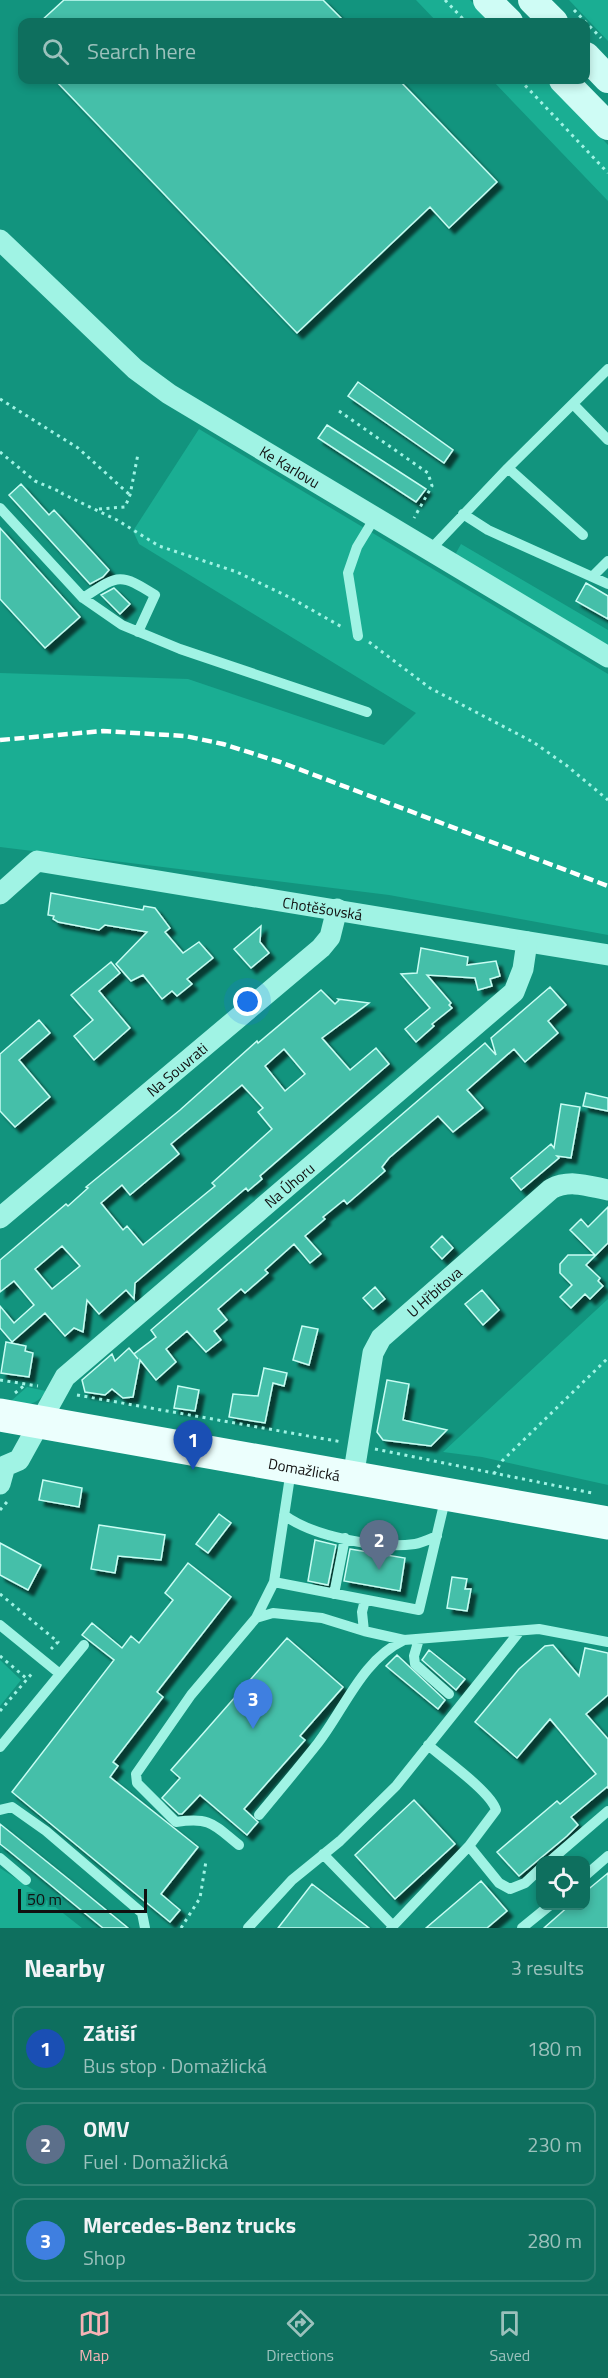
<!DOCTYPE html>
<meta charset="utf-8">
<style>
:root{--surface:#0e6f5e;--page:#177464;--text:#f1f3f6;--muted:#9bc1bc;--line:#2e8173;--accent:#f7b2b5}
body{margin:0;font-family:"Titillium Web",sans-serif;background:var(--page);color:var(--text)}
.controls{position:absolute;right:18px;bottom:18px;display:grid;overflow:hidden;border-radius:12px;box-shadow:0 3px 9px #0003}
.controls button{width:54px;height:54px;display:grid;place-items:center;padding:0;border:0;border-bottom:2px solid var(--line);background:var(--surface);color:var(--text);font:30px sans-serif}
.scale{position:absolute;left:18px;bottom:15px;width:129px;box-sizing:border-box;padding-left:6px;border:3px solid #111;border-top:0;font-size:16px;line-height:21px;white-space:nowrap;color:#111;-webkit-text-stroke:4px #12947e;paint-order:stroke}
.you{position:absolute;left:248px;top:1002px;width:21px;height:21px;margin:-15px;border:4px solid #fff;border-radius:50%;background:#1a73e8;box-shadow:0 0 0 9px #1a73e833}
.badge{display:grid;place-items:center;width:39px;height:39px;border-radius:50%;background:var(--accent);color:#fff;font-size:20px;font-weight:700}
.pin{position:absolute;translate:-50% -50px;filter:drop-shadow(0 2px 3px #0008)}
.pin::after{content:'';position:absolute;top:32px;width:21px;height:18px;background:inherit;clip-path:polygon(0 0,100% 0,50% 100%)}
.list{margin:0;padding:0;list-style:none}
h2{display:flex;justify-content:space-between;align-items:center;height:78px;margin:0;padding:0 24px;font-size:26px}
h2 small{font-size:20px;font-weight:400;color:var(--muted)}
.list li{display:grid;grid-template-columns:39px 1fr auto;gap:18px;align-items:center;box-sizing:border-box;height:84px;margin:0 12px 12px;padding:0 12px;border:2px solid var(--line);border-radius:12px}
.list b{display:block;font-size:22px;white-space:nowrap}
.list p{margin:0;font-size:20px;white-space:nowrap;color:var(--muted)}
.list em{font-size:20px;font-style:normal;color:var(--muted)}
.icon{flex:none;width:33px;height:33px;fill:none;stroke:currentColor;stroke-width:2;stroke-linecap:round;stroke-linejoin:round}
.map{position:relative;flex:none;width:608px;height:1928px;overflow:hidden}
.search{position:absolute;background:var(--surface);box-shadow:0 3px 9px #0003;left:18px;right:18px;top:18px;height:66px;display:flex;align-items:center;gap:15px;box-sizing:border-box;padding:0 21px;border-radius:12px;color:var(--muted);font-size:22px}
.sheet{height:366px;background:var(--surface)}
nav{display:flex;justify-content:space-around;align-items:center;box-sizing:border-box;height:84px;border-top:2px solid var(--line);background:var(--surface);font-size:16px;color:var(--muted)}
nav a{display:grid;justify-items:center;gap:3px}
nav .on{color:var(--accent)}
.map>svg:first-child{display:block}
</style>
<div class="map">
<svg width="608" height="1928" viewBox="0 0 608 1928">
<defs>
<filter id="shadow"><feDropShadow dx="5.5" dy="5.5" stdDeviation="1.5" flood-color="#0009"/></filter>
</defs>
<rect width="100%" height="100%" fill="#12947e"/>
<path fill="#1aae93" d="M416,0h54l22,22h-55z
M569,0h39v41z
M492,80h54l62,65v56z
M199,429l409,245v261l-219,-40 -389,-48v-174l188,6 196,66 32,-32 -277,-169 -6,-13z
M461,544l147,86v19l-149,-87 -3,-9z
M608,1299v186l-126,-28 -39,-5z
M27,1387l19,4c-10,16 -19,14 -35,10z
M0,1660l21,20 -21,26z
M0,1868l35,23 47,37h-82z"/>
<path fill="#44bfa9" stroke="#c8fdf3" stroke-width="1.5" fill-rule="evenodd" filter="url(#shadow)" d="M64,0h259l22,22h-305z
M55,80h344l98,102 -48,46 -19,-21 -133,126z
M358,382l95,68 -9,13 -96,-67z
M327,425l99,64 -10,13 -98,-64z
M21,484l28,31 5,-5 55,60 -6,7 -13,7 -81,-89z
M0,528l80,89 -35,31 -45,-49z
M586,583l22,13v23l-32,-18z
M114,588l16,16 -10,10 -19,-19z
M51,893l92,17 1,-4 11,2 15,20 -5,4 18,21 16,-11 14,16 -26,21 5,5 -15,12 -5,-5 -10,8 -19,-24 -12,6 -15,-17 31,-32 -42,-7 -6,5 -41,-8 -5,-3 1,-3 -6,-1z
M261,926l-1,16 9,11 -18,15 -17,-19z
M421,948l47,9 -1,8 29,-4 4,15 -10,3 2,7 -14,4 -3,-12 -48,-3 24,28 -2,2 3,3 -20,16 2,2 -18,16 -11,-13 25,-21 -29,-34 16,-1z
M111,962l9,11 -21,18 31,37 -36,32 -20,-24 19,-16 -22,-25z
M550,987l16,18 -18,16 10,12 -33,29 -11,-13 -47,41 16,18 -30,24 -15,-16 -49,42 -7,9 3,4 -38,33 -3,-4 -21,17 2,2 -20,17 16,18 -11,9 -16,-19 -29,26 3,3 -23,20 -4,-4 -23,20 9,11 -13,11 7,9 -15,12 -19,-21 -21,18 10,13 -20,18 -16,-20 -7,37 -10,1 -11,-9 -7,6 -20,-3 -3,-12 30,-26 3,7 14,-13 9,11 -4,-5 22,-17 -5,-7 334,-287 11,12 -5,-17z
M321,990l14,14 4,-4 -1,-1 31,4 -47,35 28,32 26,-22 13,16 -129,112 2,3 -14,12 -2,-3 -111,95 -1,16 -8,-9 -27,24 -12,-14 -4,32 -9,-4 -9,8 -20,-23 -33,29 -12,-14v-22l14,17 20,-18 -20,-24 -14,11v-32l66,-56 2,2 20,-18 -2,-1 94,-77 77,-69 1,2zM284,1049l21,25 -20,17 -20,-25zM242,1085l21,23 -5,4 14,17 -60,54 3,3 -72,59 -16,-19 -4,4 -22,-27 21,-18 8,10 49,-41 -8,-10zM62,1246l18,20 -28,23 -17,-20z
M39,1020l11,13 -31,27 31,37 -35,30 -15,-16v-57z
M586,1093l22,5v13l-25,-5z
M561,1104l19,3 -9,51 -14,-2 2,2 -38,32 -10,-12 40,-34 3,4z
M608,1207v36l-22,22 14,13 -2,3 5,5 -13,13 -5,-5 -14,14 -11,-11 12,-12 -12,-12v-9l8,-9h27l-25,-25 11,-11 7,8z
M442,1236l11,12 -11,11 -11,-12z
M375,1287l10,12 -12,10 -10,-11z
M482,1290l17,20 -16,15 -18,-21z
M302,1326l16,3 -9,36 -16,-5z
M6,1342l20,4 -1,5 8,2 -4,24 -28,-4z
M264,1368l23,5 -3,13 -11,-3 -8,40 -36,-6 4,-23 25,2z
M387,1380l22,4 -6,36 44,10 -16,16 -48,-6 -6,-8z
M178,1386l21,4 -4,21 -21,-3z
M43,1480l39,8 -3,19 -40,-7z
M219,1514l12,9 -23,30 -12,-9z
M99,1525l66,10 -4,25 -43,-4 -3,17 -24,-4z
M315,1540l21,5 -8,40 -20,-4z
M0,1543l41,22 -13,25 -28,-15z
M350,1549l55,9 -5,33 -56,-10z
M188,1563l43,34 -74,95 6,5 -50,65 5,4 -8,11 88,70 -37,47 19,16 -10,12 -158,-130 102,-132 -32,-25 10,-12 30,25 9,-12 8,7 34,-43 -8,-7z
M452,1577l15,2 -2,10h6l-4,22 -20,-3z
M287,1638l56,49 -43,49 5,4 -61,69 14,13 -11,13 -47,-40 -18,19h-3l-17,-16 18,-20 -9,-8z
M553,1645l26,31 6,-28 23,5v42l-22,19 22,25v49l-1,-1 -36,30 7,8 -11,11 -48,40 -22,-24 60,-51 3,3 36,-30 -46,-55 -33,39 -42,-36 44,-53 26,-23z
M429,1650l36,29 -9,11 -34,-30z
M397,1655l48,45 -7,9 -52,-43z
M414,1800l41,44 -60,55 -40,-44z
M0,1824l72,58 56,46h-25l-94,-77 -9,-7z
M608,1873v55h-64l26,-23h15v-13z
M481,1881l26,30 -20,17h-61z
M312,1884l57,44h-91z"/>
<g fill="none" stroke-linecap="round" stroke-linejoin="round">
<path stroke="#a0f3e4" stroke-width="3" stroke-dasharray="3 4.5" stroke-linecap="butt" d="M445,0l21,22
M574,10l27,28
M520,80l88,93
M0,399l78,49 52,47
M339,411l89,62 4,13 -18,32
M0,452l35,29 28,12
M61,493l56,27 42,26 78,26 52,25 53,30
M99,509l26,-2 5,-12 8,-41
M369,642l61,46 103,54 33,23 42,35
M0,1380l38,6
M15,1393l11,-9
M77,1395l265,47
M375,1449l217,44
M494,1474l8,-13 106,-103
M0,1510l7,-8
M0,1594l58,48 -7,7
M0,1656l26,22
M0,1711l34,-40
M181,1928l19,-30 6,-37"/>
<path stroke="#a0f3e4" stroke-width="10" d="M573,404l35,36
M508,468l75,67
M0,508l83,90 39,27 58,24 187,63
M463,514l25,16 120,54
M429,551l79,-83 100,-99
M593,576l15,-15
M83,598c35,-23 36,-26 72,-3l-17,37
M358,636l-10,-63 9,-26 17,-28
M291,1470l-17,112 145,28 27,-114
M284,1515c30,22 94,34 131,29 7,-1 15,-5 22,-8
M334,1594l11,-56
M256,1618l18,-36
M0,1625l60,49
M364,1631l-2,-19 3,-12
M419,1639l-5,17 1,8 34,30
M0,1747l84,-102
M0,1810l12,-3 34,24 96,82 3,15
M259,1815c20,-24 40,-48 59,-72 27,-35 44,-83 86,-103
M239,1845c-26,-21 -28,-28 -63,-23l-39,-39 -1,-9 55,-79 65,-77 17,-5 49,5 42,13 40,9 135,-11 69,13
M469,1846l30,37 11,6 15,-6 15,-14
M323,1854l70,72
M0,1858l26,22
M551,1860l57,-49
M586,1875l22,-19
M248,1928l44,-48 48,-39 56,-55 124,-155
M391,1928l78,-82 27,-36c-5,-18 -52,-51 -68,-65
M522,1928l27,-22"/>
<g stroke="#a0f3e4" stroke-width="21">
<path id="s1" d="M0,240l135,129 34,25 439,263"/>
<path id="s2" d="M0,894l37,-33 571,94"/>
<path id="s3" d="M0,1218l321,-270 9,-11 7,-28"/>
<path id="s4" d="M353,1478l20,-125 8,-15 170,-149c19,-10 37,-3 57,1"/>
<path id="s5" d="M0,1484l5,-18 14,-6 46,-83 449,-385 9,-23 4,-27"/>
</g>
<path stroke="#cffcf5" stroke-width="28" d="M487,0l22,22
M532,0l22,22
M586,56l22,23
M563,80l45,46"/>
<path stroke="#ecfffd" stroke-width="33" id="s6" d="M0,1415l608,108"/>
<path stroke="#fff" stroke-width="4.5" stroke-dasharray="10 4.5" stroke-linecap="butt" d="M0,740l103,-9 82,5 38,8 57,18 328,124"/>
</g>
<g text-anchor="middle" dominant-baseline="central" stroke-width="5" stroke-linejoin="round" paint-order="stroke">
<g font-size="15" fill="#111" stroke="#12947e">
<text stroke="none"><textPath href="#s1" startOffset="370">Ke Karlovu</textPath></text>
<text stroke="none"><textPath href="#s2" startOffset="339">Chotěšovská</textPath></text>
<text stroke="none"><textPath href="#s3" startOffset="231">Na Souvrati</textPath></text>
<text stroke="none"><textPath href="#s5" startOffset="424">Na Úhoru</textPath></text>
<text stroke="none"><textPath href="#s4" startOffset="214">U Hřbitova</textPath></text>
<text stroke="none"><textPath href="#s6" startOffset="309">Domažlická</textPath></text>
</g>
</g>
</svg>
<div class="controls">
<button><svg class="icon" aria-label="locate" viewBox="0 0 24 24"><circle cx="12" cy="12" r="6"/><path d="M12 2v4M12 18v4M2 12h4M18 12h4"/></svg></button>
</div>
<div class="scale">50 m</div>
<div class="you"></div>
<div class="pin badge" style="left:193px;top:1470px;background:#1a4fb4">1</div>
<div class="pin badge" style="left:379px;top:1570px;background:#5c6f8a">2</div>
<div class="pin badge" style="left:253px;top:1729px;background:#3f7fe0">3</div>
<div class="search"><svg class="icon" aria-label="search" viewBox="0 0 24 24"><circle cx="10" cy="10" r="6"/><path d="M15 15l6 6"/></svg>Search here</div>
</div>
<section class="sheet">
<h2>Nearby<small>3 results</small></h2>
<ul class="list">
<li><span class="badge" style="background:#1a4fb4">1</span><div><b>Zátiší</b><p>Bus stop · Domažlická</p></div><em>180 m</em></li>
<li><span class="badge" style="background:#5c6f8a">2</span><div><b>OMV</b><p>Fuel · Domažlická</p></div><em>230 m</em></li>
<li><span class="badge" style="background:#3f7fe0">3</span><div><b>Mercedes-Benz trucks</b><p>Shop</p></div><em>280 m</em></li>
</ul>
</section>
<nav>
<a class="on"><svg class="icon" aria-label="map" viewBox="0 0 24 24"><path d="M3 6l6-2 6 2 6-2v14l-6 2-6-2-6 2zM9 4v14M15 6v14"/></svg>Map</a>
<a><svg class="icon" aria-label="directions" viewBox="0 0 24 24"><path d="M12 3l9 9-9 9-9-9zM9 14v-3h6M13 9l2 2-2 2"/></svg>Directions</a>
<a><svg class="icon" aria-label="saved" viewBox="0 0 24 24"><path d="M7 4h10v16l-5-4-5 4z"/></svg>Saved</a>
</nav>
